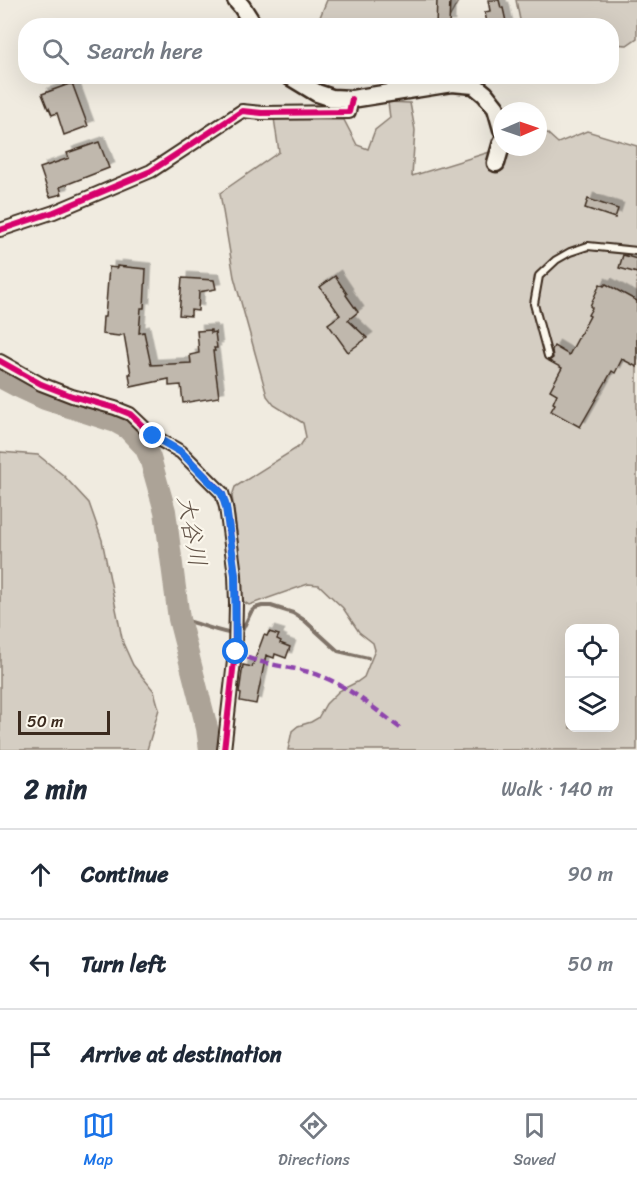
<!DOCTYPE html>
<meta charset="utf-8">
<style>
:root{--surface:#fff;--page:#f2f2f3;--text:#1f2937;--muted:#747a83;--line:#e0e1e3;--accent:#1a73e8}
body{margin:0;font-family:Sriracha,"Klee One",sans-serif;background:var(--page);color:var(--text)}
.controls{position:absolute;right:18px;bottom:18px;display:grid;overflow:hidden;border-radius:12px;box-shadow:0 6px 24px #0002}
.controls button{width:54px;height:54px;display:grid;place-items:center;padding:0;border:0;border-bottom:2px solid var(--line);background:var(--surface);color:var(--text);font:30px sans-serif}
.compass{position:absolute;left:493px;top:102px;width:54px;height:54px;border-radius:50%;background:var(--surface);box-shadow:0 6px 24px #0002;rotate:88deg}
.scale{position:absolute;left:18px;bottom:15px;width:92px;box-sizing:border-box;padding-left:6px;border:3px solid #3b2a1e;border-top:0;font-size:16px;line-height:21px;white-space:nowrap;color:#3b2a1e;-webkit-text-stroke:4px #fbf7ec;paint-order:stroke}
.stop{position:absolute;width:18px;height:18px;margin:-14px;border:4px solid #1a73e8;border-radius:50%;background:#fff}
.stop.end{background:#1a73e8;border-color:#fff;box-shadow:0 2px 6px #0008}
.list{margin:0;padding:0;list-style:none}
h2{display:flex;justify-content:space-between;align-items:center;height:78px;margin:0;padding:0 24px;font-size:26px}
h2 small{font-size:20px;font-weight:400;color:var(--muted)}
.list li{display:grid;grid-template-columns:39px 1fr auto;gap:18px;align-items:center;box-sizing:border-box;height:90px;padding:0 24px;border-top:2px solid var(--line)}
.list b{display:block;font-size:22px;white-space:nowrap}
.list em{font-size:20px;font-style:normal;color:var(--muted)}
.icon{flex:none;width:33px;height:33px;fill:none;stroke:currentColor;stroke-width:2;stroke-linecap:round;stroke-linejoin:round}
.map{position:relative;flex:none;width:637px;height:750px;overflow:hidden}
.search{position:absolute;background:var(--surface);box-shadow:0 6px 24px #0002;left:18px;right:18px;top:18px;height:66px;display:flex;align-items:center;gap:15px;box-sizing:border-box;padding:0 21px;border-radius:24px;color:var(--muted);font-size:22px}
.sheet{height:348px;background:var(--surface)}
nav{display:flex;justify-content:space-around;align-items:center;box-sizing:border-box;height:84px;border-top:2px solid var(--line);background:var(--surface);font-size:16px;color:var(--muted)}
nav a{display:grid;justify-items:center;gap:3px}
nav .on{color:var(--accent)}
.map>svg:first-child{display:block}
</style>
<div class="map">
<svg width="637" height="750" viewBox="0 0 637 750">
<defs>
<filter id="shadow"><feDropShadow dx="5.5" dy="-5.5" stdDeviation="0" flood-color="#0004"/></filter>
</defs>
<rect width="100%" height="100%" fill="#f0ebe0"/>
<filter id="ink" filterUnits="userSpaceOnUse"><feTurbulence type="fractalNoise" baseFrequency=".0167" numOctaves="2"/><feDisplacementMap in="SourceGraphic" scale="12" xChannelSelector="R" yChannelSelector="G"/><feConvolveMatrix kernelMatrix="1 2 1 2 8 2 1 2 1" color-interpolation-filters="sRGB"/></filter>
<g filter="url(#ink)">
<path fill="#d5cec3" stroke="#887c70" stroke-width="1.5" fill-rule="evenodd" d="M327,0h132l-14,25 -121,1 -6,-4z
M516,0h121v38l-10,7 -15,-1v-18l-91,-1z
M388,102l22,1 5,27 -3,46 94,-29h32v-22l20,18 29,-12 50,15v604h-349l4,-19 6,-5 13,-4 7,-4 8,-14 13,-13 18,-9 7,-5 11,-27 -2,-7 -14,-11 -16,-24 -24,-23 -11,-1 -59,21 -5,-3 -2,-5 -5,-65 -5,-36 3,-9 65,-41 6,-9 -3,-14 -29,-18 -7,-9 -33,-119 -14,-84 59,-41 -5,-34 70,2 13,25 11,4 7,-19 15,-12zM570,628h44v100h-44z
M0,452l38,3 25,20 26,28 13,37 21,103 10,22 21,26 5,18 -12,41h-147z"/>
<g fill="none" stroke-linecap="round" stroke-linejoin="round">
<path stroke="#7f7367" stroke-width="4" d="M179,619c21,4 39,14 61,16l11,-23 4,-4 7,-2h9l22,7 11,7 34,31 30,7"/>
<path stroke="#aca397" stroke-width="22" d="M0,377l17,9 28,13 71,23 11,6 18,19 5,11 15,53 14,108 28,109 3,22"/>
</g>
<path fill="#c0b8ad" stroke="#3b2a1e" stroke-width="1.5" filter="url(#shadow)" d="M437,0h13l-1,26h-13z
M488,0h11l2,8h2l4,18h-15v-3l-5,1 -2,-12 5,-1z
M72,83l16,43 -24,9 -7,-22 -5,2 -3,-7 -1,1 -6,-15z
M99,142l10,26 -49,19 2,7 -12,3 -10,-29 29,-10 -2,-5z
M588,199l30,10 -3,9 -30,-10z
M623,255l14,4v14l-18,-5z
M117,266l29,3 -2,39h-3l-2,25 5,-1 7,33 40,-2 -1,-8 9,-2 -2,-22 14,-1v3l4,-1 2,16h-3l1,3h-2l6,46 -36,6 -2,-18 -12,1v-7l-38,8 -2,-13h2l-7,-40 -5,2 -17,-2 1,-17h2l4,-50 8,1z
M335,276l12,18 -1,1 12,17 -10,8 19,18 -19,14 -20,-28 12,-9 -20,-28z
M182,278l32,2 2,9 -17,3 -1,19 -7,-1v6l-12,-1z
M600,284l4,2 2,-2 31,17v66l-15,-8 -7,14 -3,-2 -32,56 -29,-16 4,-7 -2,-1 4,-9 -7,-4 12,-22 -13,-7 4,-3 -1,-8 2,-4 15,9 21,-39 -2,-1 4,-7 -2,-2z
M269,632l10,3 -2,4 4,2 -1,2 10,4 -4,11 -11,-4 -1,4 -8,-3 -10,49 -16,-3 1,-7 -2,-1 4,-28 9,2 12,-32 3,1z"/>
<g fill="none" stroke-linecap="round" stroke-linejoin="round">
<defs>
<path id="lane" d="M548,356l-14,-52 5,-28 17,-16 14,-8 18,-6 49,5"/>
<path id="street" d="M0,230l54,-18 97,-41 91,-60 20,2 87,-1 3,-13
M0,361l41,23 31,12 43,12 15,6 23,22 28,16 41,41 4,14 9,68 1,28 -1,49 -11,98"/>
<path id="secondary" d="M236,0l6,7 12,19
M289,76l28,17 15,5 20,1 100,-16 22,2 11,9 11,14 6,21
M496,163l6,-21"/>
</defs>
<use href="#lane" stroke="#3b2a1e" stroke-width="10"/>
<use href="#street" stroke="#3b2a1e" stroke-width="16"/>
<use href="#secondary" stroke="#3b2a1e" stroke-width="21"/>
<use href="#lane" stroke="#fbf7ec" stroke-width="6"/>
<use href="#street" stroke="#fbf7ec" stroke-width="12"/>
<use href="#secondary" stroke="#fbf7ec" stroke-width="16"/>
<path stroke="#8e44ad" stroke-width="4.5" stroke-dasharray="9 4.5" stroke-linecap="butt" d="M235,652c28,15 57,13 86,24 30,12 56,35 82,54"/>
<defs>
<path id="cycleway" d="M0,230l54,-18 97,-41 91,-60 20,2 87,-1 3,-13
M0,361l41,23 31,12 43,12 15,6 23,22 28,16 41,41 4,14 9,68 1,28 -1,49 -11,98"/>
</defs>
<use href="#cycleway" stroke="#fbf7ec" stroke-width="10"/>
<use href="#cycleway" stroke="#d6006c" stroke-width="6"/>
</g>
</g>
<g fill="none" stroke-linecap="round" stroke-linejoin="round" filter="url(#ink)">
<path stroke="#1a73e8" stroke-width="8" d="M153,436l28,16 41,42 4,13 9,68 1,77"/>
</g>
<g text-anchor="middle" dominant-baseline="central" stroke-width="4.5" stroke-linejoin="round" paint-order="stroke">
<g font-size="24" font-style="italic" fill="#635448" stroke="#fbf7ec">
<text transform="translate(192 531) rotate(80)">大谷川</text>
</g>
</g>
</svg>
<div class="controls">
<button><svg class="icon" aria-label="locate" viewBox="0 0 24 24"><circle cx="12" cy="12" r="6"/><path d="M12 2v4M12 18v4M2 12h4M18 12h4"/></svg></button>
<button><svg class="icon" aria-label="layers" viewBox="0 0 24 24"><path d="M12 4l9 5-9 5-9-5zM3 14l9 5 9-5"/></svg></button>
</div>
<svg class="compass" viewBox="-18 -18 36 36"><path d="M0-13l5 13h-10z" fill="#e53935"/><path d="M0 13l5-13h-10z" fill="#747a83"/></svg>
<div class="scale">50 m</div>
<div class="stop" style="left:236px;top:652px"></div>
<div class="stop end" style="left:153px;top:436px"></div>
<div class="search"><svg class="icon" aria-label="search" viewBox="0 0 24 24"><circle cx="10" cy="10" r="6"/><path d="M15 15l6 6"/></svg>Search here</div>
</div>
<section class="sheet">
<h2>2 min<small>Walk · 140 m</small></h2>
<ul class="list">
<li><svg class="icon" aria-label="ahead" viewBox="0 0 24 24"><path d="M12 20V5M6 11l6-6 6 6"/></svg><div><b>Continue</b></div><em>90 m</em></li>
<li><svg class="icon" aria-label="left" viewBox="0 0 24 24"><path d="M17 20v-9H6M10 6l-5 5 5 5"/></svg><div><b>Turn left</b></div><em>50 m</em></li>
<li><svg class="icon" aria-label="arrive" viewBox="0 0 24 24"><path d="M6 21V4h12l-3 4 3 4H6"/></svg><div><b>Arrive at destination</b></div></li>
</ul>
</section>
<nav>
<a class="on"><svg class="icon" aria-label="map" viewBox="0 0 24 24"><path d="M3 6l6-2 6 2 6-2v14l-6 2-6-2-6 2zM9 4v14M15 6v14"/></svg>Map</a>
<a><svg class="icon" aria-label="directions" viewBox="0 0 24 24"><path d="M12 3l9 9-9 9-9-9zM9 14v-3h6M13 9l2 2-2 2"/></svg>Directions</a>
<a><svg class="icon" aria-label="saved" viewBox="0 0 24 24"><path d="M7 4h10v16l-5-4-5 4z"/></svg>Saved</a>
</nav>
